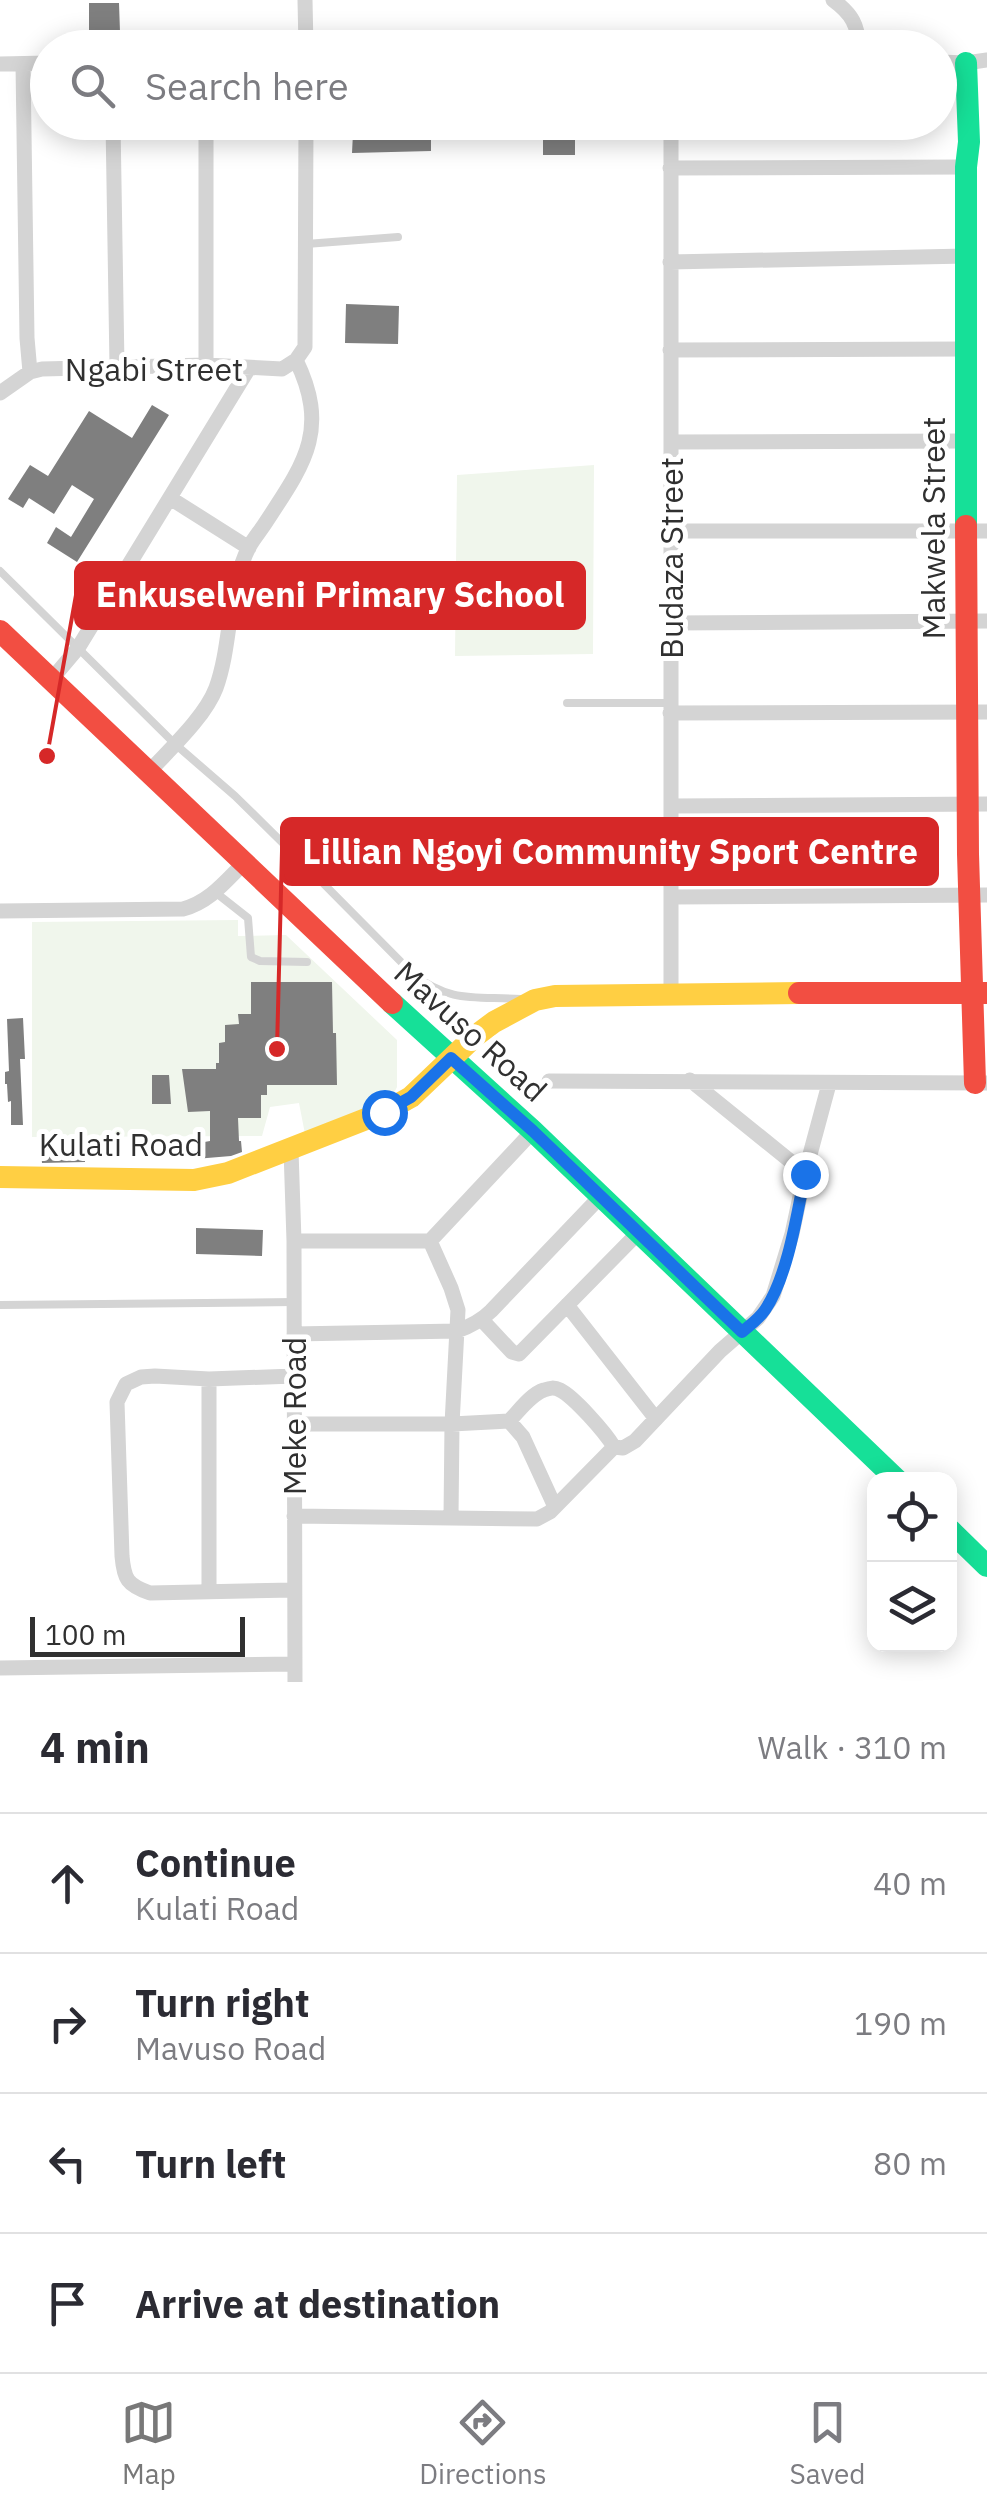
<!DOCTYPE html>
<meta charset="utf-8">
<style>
:root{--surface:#fff;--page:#f2f2f3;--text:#2b2b33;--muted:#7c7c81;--line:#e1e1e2;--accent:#787878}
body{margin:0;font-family:"IBM Plex Sans",sans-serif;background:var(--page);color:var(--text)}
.controls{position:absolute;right:30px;bottom:30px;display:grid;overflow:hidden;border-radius:20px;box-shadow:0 5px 25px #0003}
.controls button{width:90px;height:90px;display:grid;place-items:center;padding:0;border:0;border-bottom:2px solid var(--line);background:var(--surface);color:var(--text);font:50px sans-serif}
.scale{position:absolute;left:30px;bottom:25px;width:215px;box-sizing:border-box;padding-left:10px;border:5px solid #303030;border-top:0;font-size:28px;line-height:35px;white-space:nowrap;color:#303030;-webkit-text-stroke:8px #fff;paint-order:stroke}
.stop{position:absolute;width:30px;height:30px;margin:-22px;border:8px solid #1a73e8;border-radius:50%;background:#fff}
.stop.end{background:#1a73e8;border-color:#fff;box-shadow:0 2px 10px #0008}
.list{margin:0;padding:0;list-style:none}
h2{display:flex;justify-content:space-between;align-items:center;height:130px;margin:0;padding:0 40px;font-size:42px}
h2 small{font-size:32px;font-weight:400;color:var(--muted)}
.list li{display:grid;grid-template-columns:65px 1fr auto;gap:30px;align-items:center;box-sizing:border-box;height:140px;padding:0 40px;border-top:2px solid var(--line)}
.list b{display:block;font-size:38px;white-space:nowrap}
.list p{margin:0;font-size:32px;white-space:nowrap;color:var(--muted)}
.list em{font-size:32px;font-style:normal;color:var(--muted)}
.icon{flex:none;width:55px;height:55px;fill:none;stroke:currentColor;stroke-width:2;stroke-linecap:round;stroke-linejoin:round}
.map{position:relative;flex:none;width:987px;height:1682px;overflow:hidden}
.search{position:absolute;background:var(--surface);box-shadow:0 5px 25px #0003;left:30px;right:30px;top:30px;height:110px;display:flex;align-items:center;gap:25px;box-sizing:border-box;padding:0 35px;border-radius:55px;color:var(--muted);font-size:38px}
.sheet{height:690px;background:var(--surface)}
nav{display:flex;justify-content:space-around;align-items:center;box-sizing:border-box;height:140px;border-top:2px solid var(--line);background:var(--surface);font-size:28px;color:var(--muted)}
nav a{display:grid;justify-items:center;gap:5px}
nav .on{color:var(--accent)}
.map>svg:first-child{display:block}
</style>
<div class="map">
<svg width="987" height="1682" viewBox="0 0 987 1682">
<rect width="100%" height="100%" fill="#fff"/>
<path fill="#f0f6ec" d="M594,465l-1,189 -138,2 2,-181z
M238,920v16l48,-1 111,105v47l-6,12 -86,35 -6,-31 -29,4 -8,29 -230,1v-215z"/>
<path fill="#7f7f7f" d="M89,3h30l1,29h-31z
M323,122h108v29l-79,2 1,-20h-30z
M543,122h32v33h-32z
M346,304l53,2 -1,38 -53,-1z
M152,405l17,10 -92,147 -30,-19 9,-16 15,10 23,-38 -22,-14 -18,29 -25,-16 -6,10 -15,-9 22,-34 18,11 41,-65 43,27z
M251,982h81l1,51h3l1,52h-70v10h-6v23h-23l1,23h2l1,11 -11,4 -36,3 -2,-15 17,-3v-30l-22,1 -6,-43h34v-6h3v-20l6,-1v-17l14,-1 -1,-10h13z
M23,1018l2,41h-5l3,66h-12v-24l-3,1 -1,-18h-2v-12l4,-1 -2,-52z
M152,1075h17l2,29h-19z
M85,1150v12l-43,1 -1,-12z
M196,1228l67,2 -1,26 -66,-2z"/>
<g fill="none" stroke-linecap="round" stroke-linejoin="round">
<path stroke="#d4d4d4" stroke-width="8" d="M306,244l92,-7
M0,571l175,173 60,52 73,72 105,106c38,30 64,22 108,25
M567,703h103
M215,892l33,26 3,39 9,4 47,1
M0,1305l294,-3"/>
<path stroke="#d4d4d4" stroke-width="15" d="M305,0l1,48
M833,0c19,14 25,25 26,48
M940,62l26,1 21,-3
M0,64l48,-1
M23,64l4,274 3,34
M113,122l4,244
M671,122v871
M670,168l296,-1
M670,262l297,-6
M670,350l297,-1
M206,365v-243
M0,393l30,-21 12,-3 164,-4 76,4 14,-9 9,-13 1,-225
M671,442l295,-1
M170,498l79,50
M671,531h316
M671,623l316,-2
M51,680l27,-32 171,-280
M670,713l317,-1
M149,772c21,-23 56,-55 67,-84 16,-44 11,-98 33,-141 5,-9 12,-17 17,-25 38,-58 64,-92 30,-162
M672,806l315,-2
M672,897l315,-2
M0,911l183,-2c26,-7 41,-26 60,-45
M690,1080l115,93
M549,1081l438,2
M291,1150l3,91 1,441
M294,1241h136l103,-110
M430,1241l21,47 7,22 -6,114 -1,93
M567,1305l89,114
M482,1320l30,32 7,2 120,-122
M294,1334l163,-3c14,-5 24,-10 34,-20l110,-115
M509,1421l14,16 32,70
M295,1424h157l57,-3c10,-10 22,-27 35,-31 6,-2 10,-3 16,0 14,7 45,42 54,57
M294,1516l243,3 13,-7 64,-65 9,1 12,-7 85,-90 38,-33 15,-22 19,-62 13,-61 24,-89
M209,1590v-211
M293,1590l-143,3c-23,-8 -26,-14 -28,-37l-5,-154 9,-18 15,-7 14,-1 54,3 85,-3
M0,1668l294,-4"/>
<path stroke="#16e098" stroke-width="22" d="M966,63l3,79 -3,25v359
M392,1003l141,128 364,349
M950,1530l37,36"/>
<path stroke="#ffcf43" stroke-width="22" d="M0,1177l194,3 34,-7 156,-61 27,-15 63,-60 20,-15 41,-22 20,-4 244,-3"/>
<path stroke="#f24e42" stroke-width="22" d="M966,526l2,328 7,229
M0,631l392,372
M799,993h188"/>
</g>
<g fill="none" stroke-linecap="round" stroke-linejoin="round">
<path stroke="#1a73e8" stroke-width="12" d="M384,1112l27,-15 40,-39 82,73 209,201c8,-7 17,-13 23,-22 23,-34 32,-96 40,-136"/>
</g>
<g text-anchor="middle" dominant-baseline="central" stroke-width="10" stroke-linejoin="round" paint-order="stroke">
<g font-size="32" fill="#303030" stroke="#fff">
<text x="154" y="369">Ngabi Street</text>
<text transform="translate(933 528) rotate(-90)">Makwela Street</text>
<text transform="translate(671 558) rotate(-90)">Budaza Street</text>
<text transform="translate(471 1031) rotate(42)">Mavuso Road</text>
<text x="121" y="1144">Kulati Road</text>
<text transform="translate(294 1416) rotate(-90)">Meke Road</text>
</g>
</g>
<path fill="none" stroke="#d62828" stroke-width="4" d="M47 756L76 595M277 1049L282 851"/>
<g fill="#d62828" stroke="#fff" stroke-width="4">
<circle cx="47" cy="756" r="10"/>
<circle cx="277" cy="1049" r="10"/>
</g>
<g fill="#d62828" stroke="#d62828" stroke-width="4">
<rect x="76" y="563" width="508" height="65" rx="10"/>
<rect x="282" y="819" width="655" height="65" rx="10"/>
</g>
<g font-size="35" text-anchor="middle" font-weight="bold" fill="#fff">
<text x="330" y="607">Enkuselweni Primary School</text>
<text x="610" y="864">Lillian Ngoyi Community Sport Centre</text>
</g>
</svg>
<div class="controls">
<button><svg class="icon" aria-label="locate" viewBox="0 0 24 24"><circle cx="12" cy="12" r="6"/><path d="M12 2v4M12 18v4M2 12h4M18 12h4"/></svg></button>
<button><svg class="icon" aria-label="layers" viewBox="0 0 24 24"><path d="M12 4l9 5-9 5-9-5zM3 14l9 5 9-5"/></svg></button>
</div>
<div class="scale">100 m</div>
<div class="stop" style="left:384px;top:1112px"></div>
<div class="stop end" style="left:805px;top:1174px"></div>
<div class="search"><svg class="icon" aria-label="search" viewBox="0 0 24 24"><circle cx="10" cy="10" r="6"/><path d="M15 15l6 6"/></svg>Search here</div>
</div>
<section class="sheet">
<h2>4 min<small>Walk · 310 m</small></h2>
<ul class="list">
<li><svg class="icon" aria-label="ahead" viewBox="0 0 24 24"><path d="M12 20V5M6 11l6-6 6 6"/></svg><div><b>Continue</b><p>Kulati Road</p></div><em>40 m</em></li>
<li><svg class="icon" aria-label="right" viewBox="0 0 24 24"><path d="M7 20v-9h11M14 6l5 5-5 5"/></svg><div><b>Turn right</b><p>Mavuso Road</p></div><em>190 m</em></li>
<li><svg class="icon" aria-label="left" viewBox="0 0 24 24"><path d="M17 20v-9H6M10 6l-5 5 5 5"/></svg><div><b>Turn left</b></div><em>80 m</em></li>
<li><svg class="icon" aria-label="arrive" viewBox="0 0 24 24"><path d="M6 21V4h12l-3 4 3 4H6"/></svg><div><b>Arrive at destination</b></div></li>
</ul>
</section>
<nav>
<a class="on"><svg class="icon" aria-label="map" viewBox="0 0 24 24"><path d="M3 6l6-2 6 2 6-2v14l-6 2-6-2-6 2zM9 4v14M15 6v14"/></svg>Map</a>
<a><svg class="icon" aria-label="directions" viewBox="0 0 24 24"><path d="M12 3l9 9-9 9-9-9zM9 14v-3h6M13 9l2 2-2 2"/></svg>Directions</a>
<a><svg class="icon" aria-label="saved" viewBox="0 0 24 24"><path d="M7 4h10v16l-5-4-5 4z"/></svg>Saved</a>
</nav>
